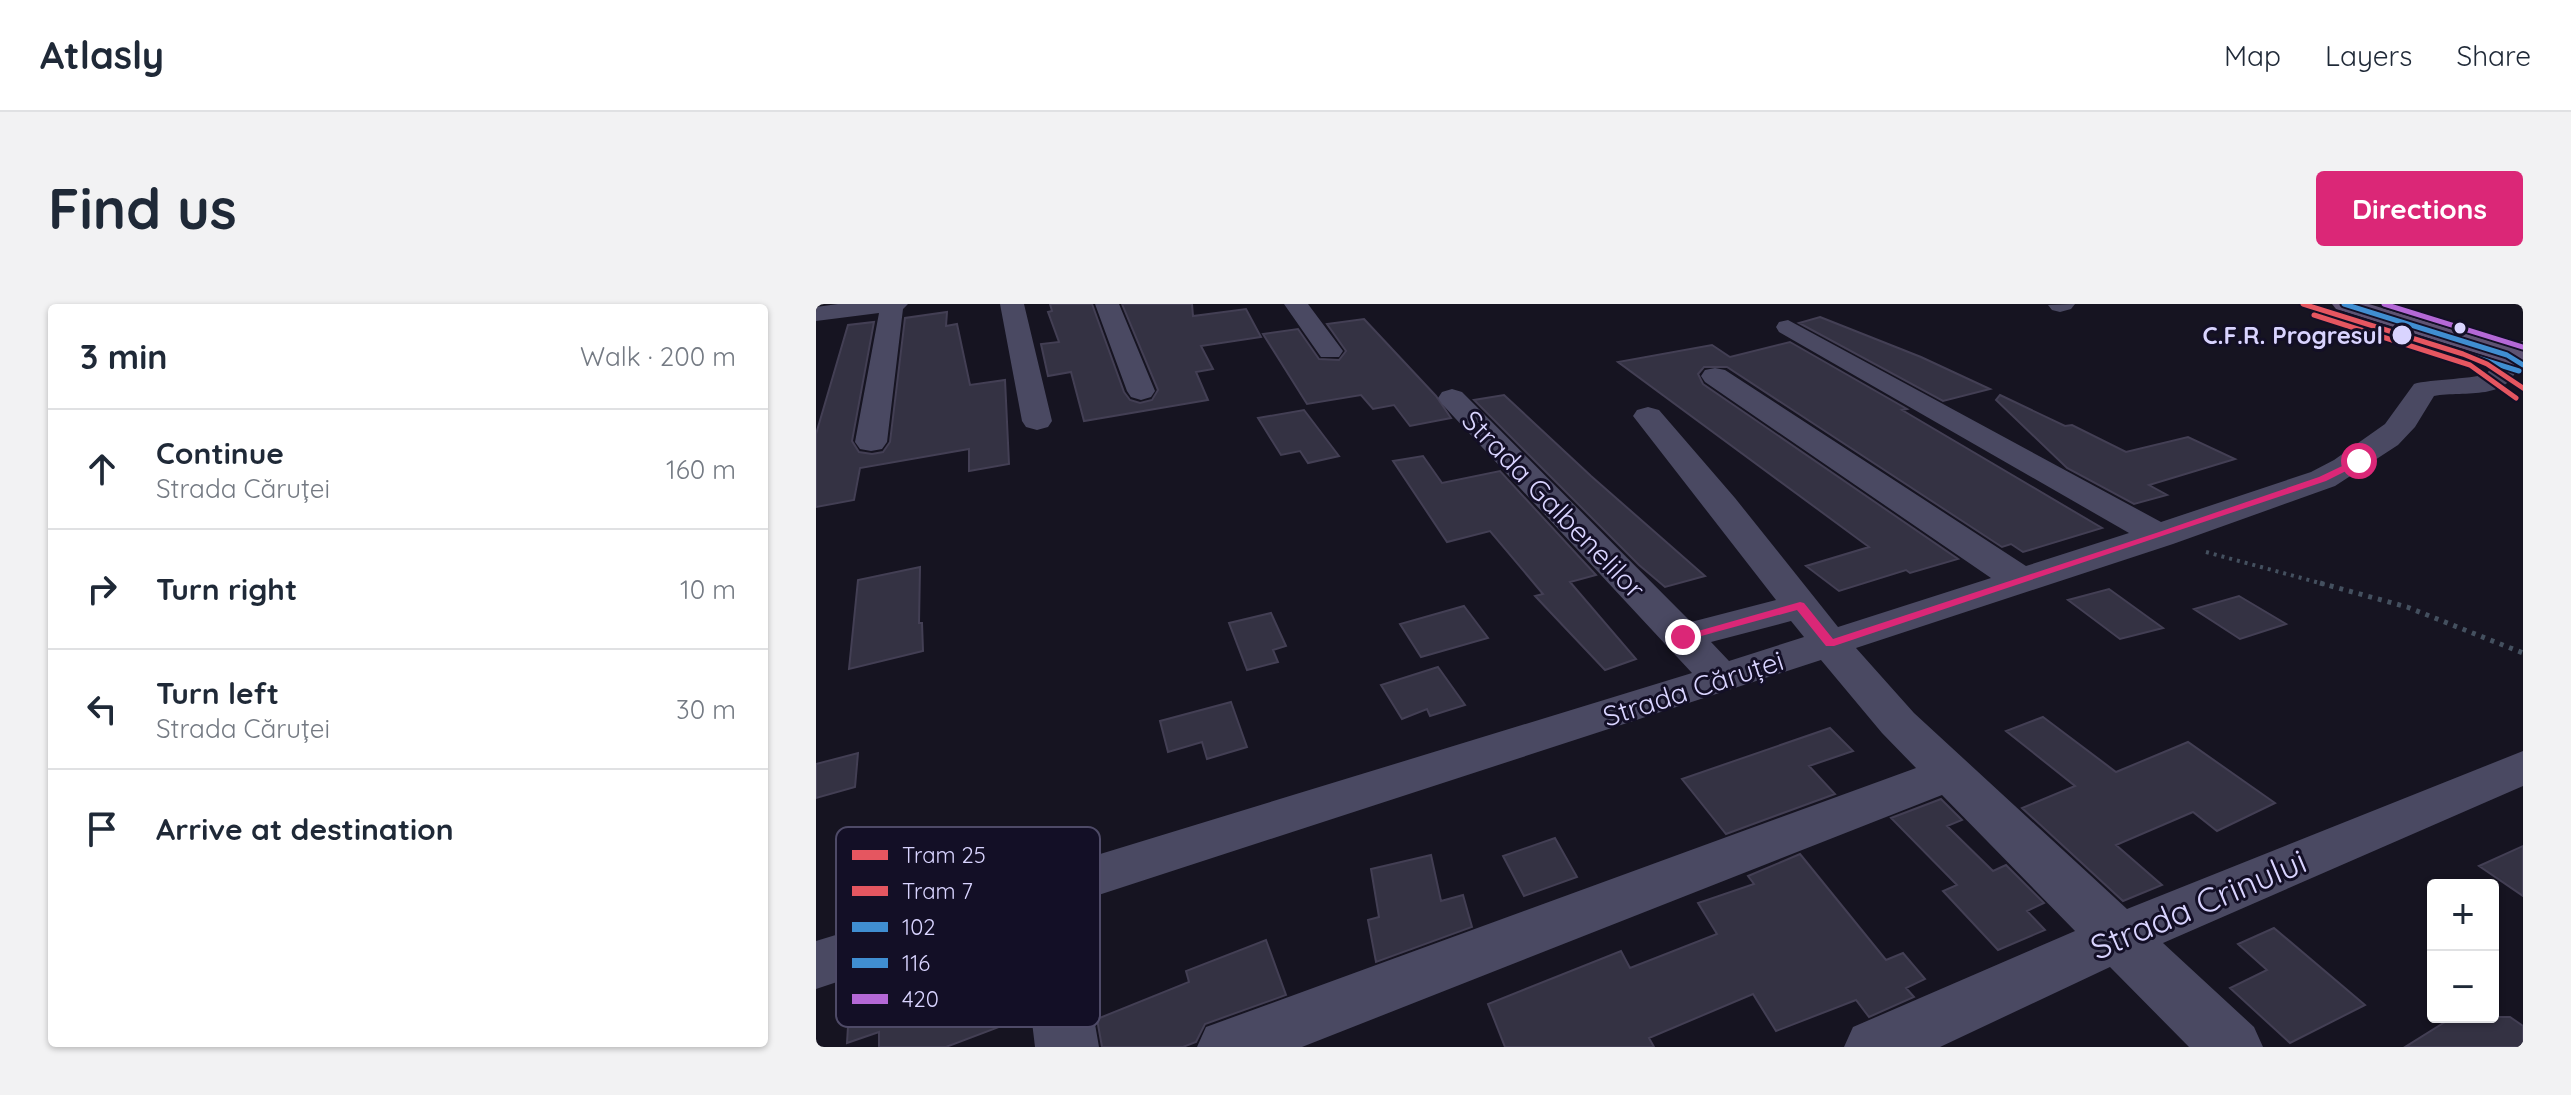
<!DOCTYPE html>
<meta charset="utf-8">
<style>
:root{--surface:#fff;--page:#f2f2f3;--text:#1f2937;--muted:#747a83;--line:#e0e1e3;--accent:#db2777}
body{margin:0;font-family:Quicksand,sans-serif;background:var(--page);color:var(--text)}
.controls{position:absolute;right:24px;bottom:24px;display:grid;overflow:hidden;border-radius:8px;box-shadow:0 2px 6px #0004}
.controls button{width:72px;height:72px;display:grid;place-items:center;padding:0;border:0;border-bottom:2px solid var(--line);background:var(--surface);color:var(--text);font:40px sans-serif}
.stop{position:absolute;width:24px;height:24px;margin:-18px;border:6px solid #db2777;border-radius:50%;background:#fff}
.stop.end{background:#db2777;border-color:#fff;box-shadow:0 2px 8px #0008}
.list{margin:0;padding:0;list-style:none}
h2{display:flex;justify-content:space-between;align-items:center;height:104px;margin:0;padding:0 32px;font-size:34px}
h2 small{font-size:26px;font-weight:400;color:var(--muted)}
.list li{display:grid;grid-template-columns:52px 1fr auto;gap:24px;align-items:center;box-sizing:border-box;height:120px;padding:0 32px;border-top:2px solid var(--line)}
.list b{display:block;font-size:30px;white-space:nowrap}
.list p{margin:0;font-size:26px;white-space:nowrap;color:var(--muted)}
.list em{font-size:26px;font-style:normal;color:var(--muted)}
.icon{flex:none;width:44px;height:44px;fill:none;stroke:currentColor;stroke-width:2;stroke-linecap:round;stroke-linejoin:round}
.map{position:relative;flex:none;width:1707px;height:743px;overflow:hidden;border-radius:8px}
header{display:flex;align-items:center;gap:48px;box-sizing:border-box;height:112px;padding:0 40px;background:var(--surface);border-bottom:2px solid var(--line)}
header strong{font-size:38px}
nav{display:flex;gap:44px;margin-inline-start:auto;font-size:28px}
.intro{display:flex;align-items:center;justify-content:space-between;box-sizing:border-box;height:192px;padding:0 48px}
h1{margin:0;font-size:56px}
.button{padding:20px 36px;border-radius:8px;background:var(--accent);color:#fff;font-size:28px;font-weight:700}
main{display:flex;gap:48px;padding:0 48px}
aside{flex:1;background:var(--surface);border-radius:8px;box-shadow:0 2px 6px #0004}
.map>svg:first-child{display:block}
</style>
<header>
<strong>Atlasly</strong>
<nav><a>Map</a><a>Layers</a><a>Share</a></nav>
</header>
<div class="intro"><h1>Find us</h1><a class="button">Directions</a></div>
<main>
<aside>
<h2>3 min<small>Walk · 200 m</small></h2>
<ul class="list">
<li><svg class="icon" aria-label="ahead" viewBox="0 0 24 24"><path d="M12 20V5M6 11l6-6 6 6"/></svg><div><b>Continue</b><p>Strada Căruței</p></div><em>160 m</em></li>
<li><svg class="icon" aria-label="right" viewBox="0 0 24 24"><path d="M7 20v-9h11M14 6l5 5-5 5"/></svg><div><b>Turn right</b></div><em>10 m</em></li>
<li><svg class="icon" aria-label="left" viewBox="0 0 24 24"><path d="M17 20v-9H6M10 6l-5 5 5 5"/></svg><div><b>Turn left</b><p>Strada Căruței</p></div><em>30 m</em></li>
<li><svg class="icon" aria-label="arrive" viewBox="0 0 24 24"><path d="M6 21V4h12l-3 4 3 4H6"/></svg><div><b>Arrive at destination</b></div></li>
</ul>
</aside>
<div class="map">
<svg width="1707" height="743" viewBox="0 0 1707 743">
<rect width="100%" height="100%" fill="#161421"/>
<path fill="#343243" stroke="#433f54" stroke-width="2" d="M234,0h42l32,88 6,8 10,3 12,-3 6,-10 -36,-86h70l1,12 53,-7 15,28 -60,9 12,23 -17,3 12,28 -124,21 -13,-49 -23,4 -7,-32 18,-2 -11,-30 4,-1z
M131,8l-1,14 11,-2 13,61 35,-5 4,84 -40,7v-22l-109,19 -6,32 -38,7v-73l32,-109 26,-3 -22,119 7,11 13,2 11,-2 7,-10 15,-124z
M1004,13l101,40 69,32 -47,12 -144,-78z
M548,15l72,77 15,22 -41,8 -16,-21 -21,4 -12,-14 -54,9 -44,-70 35,-5 21,30 20,1 7,-9 -19,-27z
M974,38l117,67 -5,1 200,118 -79,24 -12,-8 -9,3 -275,-180h-23l-6,7 5,10 255,175 -48,14 -4,-3 -67,21 -33,-25 63,-19 -251,-185 94,-17 18,12z
M688,91l87,81 114,100 -40,11 -26,-22 -165,-165z
M1184,91l65,31 7,-1 54,27 62,-15 47,22 -86,26 18,10 -33,9 -67,-36 -71,-68z
M488,106l35,46 -31,7 -8,-12 -19,4 -23,-37z
M607,152l19,27 58,-12 96,104 -26,7 66,77 -31,11 -70,-74 8,-2 -53,-63 -43,11 -54,-81z
M104,263l-1,56h3l1,28 -74,18 9,-89z
M1293,285l54,39 -43,11 -52,-39z
M1423,292l47,28 -46,15 -46,-30z
M648,302l24,32 -67,19 -21,-33z
M455,309l15,33 -13,4 5,12 -31,8 -18,-47z
M622,363l27,38 -35,11 -3,-7 -25,10 -21,-34z
M415,398l16,45 -40,12 -5,-17 -34,10 -8,-31z
M1227,413l73,55 72,-30 87,61 -58,28 -24,-19 -77,33 46,40 -39,16 -101,-93 53,-22 -69,-55z
M1014,424l23,23 -44,15 26,28 -109,40 -44,-55z
M42,449l-3,34 -39,11v-34z
M1125,495l21,21 -15,6 46,45 13,-6 38,38 -17,8 18,19 -47,20 -55,-59 14,-6 -66,-67z
M739,534l22,39 -53,19 -21,-40z
M1707,542v50l-44,-30z
M984,550l86,106 17,-7 22,26 -19,9 8,9 -45,20 -13,-17 -80,31 -23,-37 -104,44 5,9h-149l-17,-43 133,-53 9,17 87,-34 -19,-31 56,-19 -6,-8z
M615,551l10,46 22,-6 9,32 -96,35 -8,-42 11,-3 -8,-48z
M1458,624l91,77 -75,38 -60,-55 37,-18 -29,-26z
M450,636l20,55 -81,29 -9,18 -13,5h-81l-5,-28 92,-37 -3,-11z
M204,644l8,68 -82,31h-67v-15l-32,11 2,-34z
M1637,713h57l13,9v21h-118z"/>
<g fill="none" stroke-linecap="round" stroke-linejoin="round">
<path stroke="#44505f" stroke-width="4" stroke-dasharray="3 5" stroke-linecap="butt" d="M1390,248l121,33"/>
<path stroke="#44505f" stroke-width="5" stroke-dasharray="4 6" stroke-linecap="butt" d="M1504,279l87,24 116,46"/>
<path fill="#4a4962" fill-rule="evenodd" d="M22,0h70l-5,5 -16,133 -5,7 -11,2 -11,-2 -5,-7 24,-129 -63,8v-14z
M184,0h24l28,117 -4,6 -11,3 -11,-3 -4,-6z
M279,0h24l36,87 -4,6 -10,3 -10,-3 -4,-6z
M468,0h24l35,47 -4,6h-18z
M1259,0l-4,5 -11,3 -8,-2 -4,-5z
M972,16l373,202 150,-50 23,-12 51,-36 29,-40c15,-5 66,-5 73,-11 6,-5 6,-17 11,-24l25,-8v17l-4,2c-7,43 -54,30 -85,36l-19,31 -17,18 -63,41 -162,58 -317,104 58,65 213,196 396,-158v35l-360,157 91,84 9,20h-74l-79,-80 -170,80h-96l9,-20 222,-96 -133,-136 -640,252h-105l9,-20 710,-259 -34,-35 -61,-73 -747,243 25,144h-64l-15,-126 -204,68v-48l876,-268 -250,-269 -4,-6 4,-6 10,-3 10,3 229,230 85,-22 -143,-184 4,-6 11,-3 11,3 76,88 103,129 153,-49 -286,-196 -4,-6 4,-6 10,-2 10,2 301,196 103,-33 -350,-201 -3,-5 3,-5zM975,317l13,16 -75,24 -18,-19z"/>
<path fill="#5e5373" fill-rule="evenodd" d="M1516,0h37l154,47v17l-187,-59z"/>
<defs>
<path id="bus-1" d="M1528,0l163,51 16,10"/>
<path id="bus-2" d="M1524,11l179,56"/>
<path id="bus-3" d="M1568,0l139,43"/>
</defs>
<use href="#bus-1" stroke="#130f26" stroke-width="9"/>
<use href="#bus-2" stroke="#130f26" stroke-width="9"/>
<use href="#bus-3" stroke="#130f26" stroke-width="9"/>
<use href="#bus-1" stroke="#408ed1" stroke-width="5"/>
<use href="#bus-2" stroke="#408ed1" stroke-width="5"/>
<use href="#bus-3" stroke="#b468d6" stroke-width="5"/>
<defs>
<path id="tram-1" d="M1487,0l160,50 24,10 36,24"/>
<path id="tram-2" d="M1498,11l156,50 46,33"/>
</defs>
<use href="#tram-1" stroke="#130f26" stroke-width="9"/>
<use href="#tram-2" stroke="#130f26" stroke-width="9"/>
<use href="#tram-1" stroke="#e55660" stroke-width="5"/>
<use href="#tram-2" stroke="#e55660" stroke-width="5"/>
</g>
<path fill="#db2777" d="M1543,154l3,5 -36,18 -492,165h-8l-29,-36 -114,31 -6,-4 123,-35 4,1 29,36 323,-106 163,-56z"/>
<g fill="#d9d4ff" stroke="#130f26" stroke-width="3">
<circle cx="1644" cy="24" r="7"/>
<circle cx="1586" cy="31" r="11"/>
</g>
<g text-anchor="middle" dominant-baseline="central" stroke-width="6" stroke-linejoin="round" paint-order="stroke">
<g font-size="24" font-weight="bold" fill="#d9d4ff" stroke="#130f26" text-anchor="end">
<text x="1567" y="31">C.F.R. Progresul</text>
</g>
<g font-size="28" fill="#d9d4ff" stroke="#130f26">
<text transform="translate(738 200) rotate(46)">Strada Galbenelilor</text>
<text transform="translate(877 384) rotate(-18)">Strada Căruței</text>
</g>
<g font-size="34" fill="#d9d4ff" stroke="#130f26">
<text transform="translate(1382 600) rotate(-23)">Strada Crinului</text>
</g>
</g>
<rect x="20" y="523" width="264" height="200" rx="12" fill="#130f26" stroke="#4e4a67" stroke-width="2"/>
<rect x="36" y="546" width="36" height="10" fill="#e55660"/>
<rect x="36" y="582" width="36" height="10" fill="#e55660"/>
<rect x="36" y="618" width="36" height="10" fill="#408ed1"/>
<rect x="36" y="654" width="36" height="10" fill="#408ed1"/>
<rect x="36" y="690" width="36" height="10" fill="#b468d6"/>
<g font-size="22" fill="#d9d4ff">
<text x="86" y="559">Tram 25</text>
<text x="86" y="595">Tram 7</text>
<text x="86" y="631">102</text>
<text x="86" y="667">116</text>
<text x="86" y="703">420</text>
</g>
</svg>
<div class="controls">
<button>+</button>
<button>−</button>
</div>
<div class="stop" style="left:1543px;top:157px"></div>
<div class="stop end" style="left:867px;top:333px"></div>
</div>
</main>
